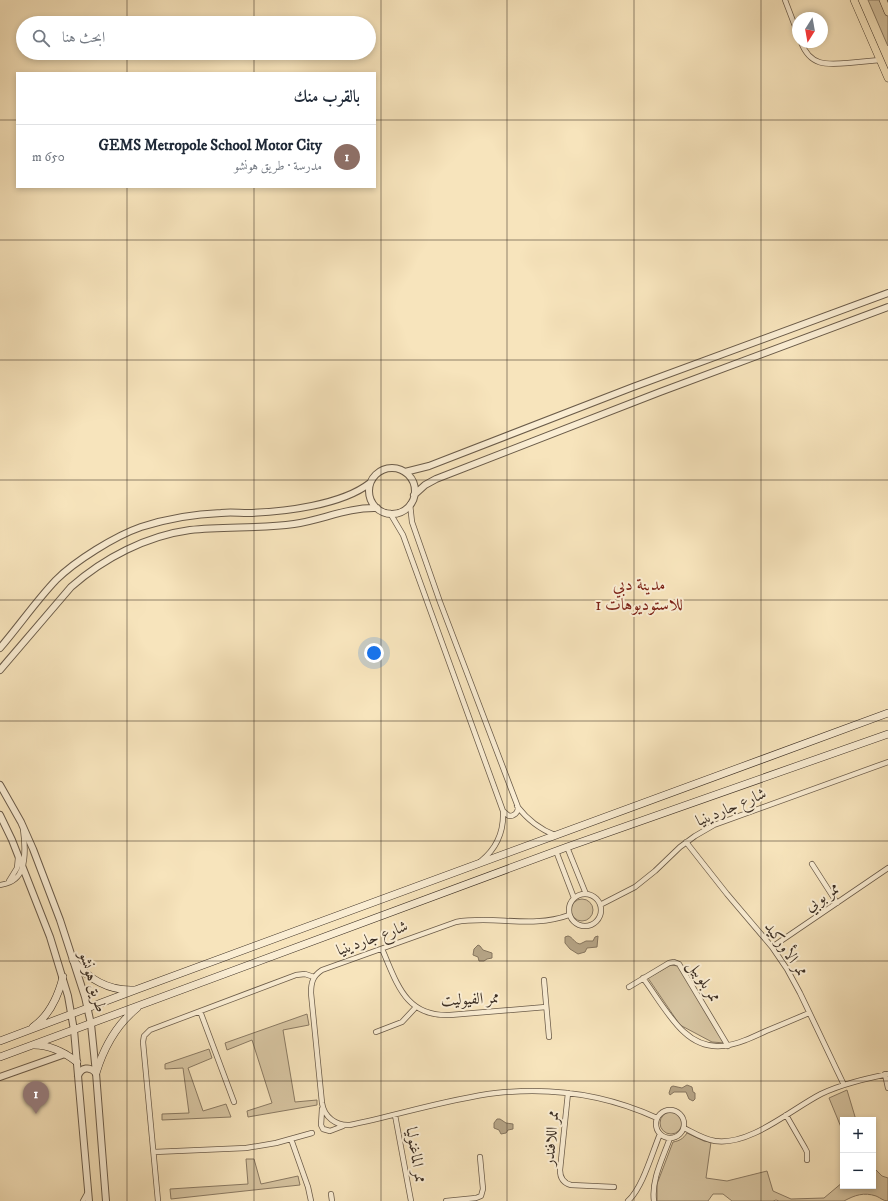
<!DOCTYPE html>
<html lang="ar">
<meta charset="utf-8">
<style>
:root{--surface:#fff;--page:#f6f6f7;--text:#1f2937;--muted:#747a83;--line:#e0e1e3;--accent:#8f2418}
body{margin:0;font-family:"IM FELL DW Pica",Amiri,serif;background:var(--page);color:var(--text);direction:rtl}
.controls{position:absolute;right:12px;bottom:12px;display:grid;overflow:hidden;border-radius:0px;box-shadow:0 2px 6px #0003}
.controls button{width:36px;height:36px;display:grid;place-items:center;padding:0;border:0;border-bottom:1px solid var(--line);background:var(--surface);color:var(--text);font:20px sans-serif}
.compass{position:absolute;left:792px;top:12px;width:36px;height:36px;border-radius:50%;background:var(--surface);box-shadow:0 2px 6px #0003;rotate:191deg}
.you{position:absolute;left:374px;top:653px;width:14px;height:14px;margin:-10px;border:3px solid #fff;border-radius:50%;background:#1a73e8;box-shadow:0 0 0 6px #1a73e833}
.badge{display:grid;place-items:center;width:26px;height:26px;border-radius:50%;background:var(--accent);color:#fff;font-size:13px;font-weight:700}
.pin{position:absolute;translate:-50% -33px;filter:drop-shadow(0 1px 2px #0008)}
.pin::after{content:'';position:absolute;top:21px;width:14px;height:12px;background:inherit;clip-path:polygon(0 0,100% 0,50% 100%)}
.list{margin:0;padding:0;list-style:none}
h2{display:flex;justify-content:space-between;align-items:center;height:52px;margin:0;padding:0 16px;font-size:17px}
h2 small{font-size:13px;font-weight:400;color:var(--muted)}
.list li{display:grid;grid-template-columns:26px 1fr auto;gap:12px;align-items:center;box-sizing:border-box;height:64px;padding:0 16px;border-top:1px solid var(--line)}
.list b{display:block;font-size:15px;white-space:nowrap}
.list p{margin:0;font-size:13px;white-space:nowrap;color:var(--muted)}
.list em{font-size:13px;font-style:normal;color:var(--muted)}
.icon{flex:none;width:22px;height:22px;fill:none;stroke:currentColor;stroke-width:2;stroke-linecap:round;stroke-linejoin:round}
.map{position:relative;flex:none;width:888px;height:1201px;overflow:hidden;direction:ltr}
.search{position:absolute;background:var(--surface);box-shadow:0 2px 6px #0003;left:16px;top:16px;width:360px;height:44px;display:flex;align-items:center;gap:10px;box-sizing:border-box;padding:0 14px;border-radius:22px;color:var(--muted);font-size:15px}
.panel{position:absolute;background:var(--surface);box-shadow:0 2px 6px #0003;left:16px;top:72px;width:360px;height:116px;border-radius:0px;direction:rtl}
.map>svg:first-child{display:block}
</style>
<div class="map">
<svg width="888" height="1201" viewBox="0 0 888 1201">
<rect width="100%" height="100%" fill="#f7e4bc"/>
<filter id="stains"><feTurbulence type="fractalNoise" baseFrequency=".005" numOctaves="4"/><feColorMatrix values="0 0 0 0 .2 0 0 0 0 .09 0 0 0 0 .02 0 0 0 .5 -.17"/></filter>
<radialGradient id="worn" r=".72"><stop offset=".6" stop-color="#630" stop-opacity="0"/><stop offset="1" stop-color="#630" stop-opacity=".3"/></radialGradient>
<path fill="#d7c5a2" stroke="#8a7a63" d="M868,0h20v46l-1,-2z
M571 910a11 11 0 1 1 22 0a11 11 0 1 1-22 0Z
M671,965l7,1 47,77 -13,-1 -32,-17 -32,-47z
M307,1014l2,11 -26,5 12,72 22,-2v5l-69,12 -1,-6 25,-8 -20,-63 -25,10 -2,-7z
M209,1049l3,9 -24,10 15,43 23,-7 5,13 -69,3v-6l27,-1 -6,-45 -18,1v-5z
M847,1090l9,30h-13v12l-14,-34z
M660 1123a11 11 0 1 1 22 0a11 11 0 1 1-22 0Z
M687,1133l17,8 7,1 -5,36 21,3 40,-10 6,20 18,8 33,-1 19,-16v4h30v-19l9,9 6,2v23c-5,0 -7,-3 -12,-5 -12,-4 -21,-1 -32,5h-65l-3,-1 -3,1h-41l-9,-7h-10l-5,7h-51v-17l16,-42c6,-1 10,-3 14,-9z
M246,1159h8l7,25 37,-8 2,9 -129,14 -1,-10 78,-5z"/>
<path fill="#b7a688" stroke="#867660" d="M568,936c5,1 6,7 12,8l6,-3h7l2,-4 3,-1 -1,11 -10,1 -2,4 -7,2 -8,-5 -5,-6v-6z
M478,945l2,1 3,4 9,3v5l-5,1 -3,2h-5l-1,-4 -5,-2 1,-6z
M687,1085l5,2 1,5 2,1v6l-2,2 -4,-2 -3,-7h-12l-4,3 -1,-2 2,-6 2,-1 9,2z
M497,1119h3l6,4 7,1v5l-5,1 -2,3 -5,1 -2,-4 -5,-2v-5z"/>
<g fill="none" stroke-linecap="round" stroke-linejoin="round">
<defs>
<path id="minor" d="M785,0l13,34
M801,42c9,24 25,23 47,21 11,-1 22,-2 32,-3
M390,513l13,22 100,276 6,5c5,0 9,-3 9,-9l-78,-205 -28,-80 -2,-18
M517,806c10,13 22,23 38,29
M686,842l41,52 45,53 15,22 13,24 44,92
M567,847l19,47
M556,851l18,47
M481,861c16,-13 23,-30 22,-50
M812,864l25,39
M9,881l8,-13 1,-10
M0,885c5,-1 11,-2 15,-6 12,-9 10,-36 8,-50
M569 910a16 16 0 1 1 32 0a16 16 0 1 1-32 0Z
M600,905l35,-18 20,-16 25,-24 15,-11 19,-11 174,-63
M569,915c-37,14 -75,0 -113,7l-134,48c-9,6 -11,12 -11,23l11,110c2,14 14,23 28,22 49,-10 97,-26 146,-32 55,-6 111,2 161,25
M772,947l116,-79
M382,949c15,34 23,68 68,66l96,-8
M643,978c12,16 27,42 41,54 27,25 54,12 82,-1 15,-6 29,-12 43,-18
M544,980l5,57
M629,987l40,-24 5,-1 5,2 49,82
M200,1011l34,91
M376,1032l26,-10 14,-15
M885,1074l3,14
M568,1093l-8,77c0,8 3,13 11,15l43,2
M322,1109l-1,16 2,4 7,2 13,-5
M656 1124a14 14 0 1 1 28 0a14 14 0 1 1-28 0Z
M395,1115l16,86
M786,1115l19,33 2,4v8
M684,1128c10,5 19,11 31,13 35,5 75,-31 106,-47 21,-10 44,-15 67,-20
M291,1139l17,48 3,14
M154,1152l92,-4 30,-5 36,-10
M331,1194l1,7
M83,1201l5,-9
M158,1201l-15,-159 1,-6 6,-6 146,-55 9,-1 9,3
M446,1201l30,-3 5,-2 2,-7 -3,-32
M628,1201c15,-14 24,-48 32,-67
M654,1201c-3,-21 9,-43 16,-63"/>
<path id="tertiary" d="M369 491a23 23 0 1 1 46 0a23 23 0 1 1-46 0Z
M405,472l24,-6 204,-79 255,-94
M414,495l11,-10 11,-6 224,-87 228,-85
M0,648c19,-22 36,-47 56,-68 19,-19 59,-44 85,-53 25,-8 53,-13 80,-14 9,-1 18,0 27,0 36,-1 94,-8 122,-30
M0,670l71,-83c33,-29 75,-51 119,-57 35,-4 69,-1 104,-6 28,-4 54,-17 83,-16
M0,785l21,37 12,27 27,71 25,77 6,27 5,49 10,128
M0,815l12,25 38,97 18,59 6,34 15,171
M78,1076c3,-9 12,-10 18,-3
M0,1077l65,-23"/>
<path id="secondary" d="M73,960c15,19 36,31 61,30
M33,1027c17,-12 25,-30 30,-50
M0,1041l138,-52 750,-276
M34,1045c17,0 30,7 43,17
M0,1057l567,-210 321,-113
M96,1073c8,-26 20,-48 41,-65"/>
<path id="primary" d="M854,0l34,78
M883,0l5,12"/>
</defs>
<use href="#minor" stroke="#6b5c4a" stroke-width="6"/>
<use href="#tertiary" stroke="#6b5c4a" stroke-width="8"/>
<use href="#secondary" stroke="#3c2f24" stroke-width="8"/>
<use href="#primary" stroke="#3c2f24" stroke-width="8"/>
<use href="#minor" stroke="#faedd3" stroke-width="4.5"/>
<use href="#tertiary" stroke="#faedd3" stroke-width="6"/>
<use href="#secondary" stroke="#faedd3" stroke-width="7"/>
<use href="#primary" stroke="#f7e4bc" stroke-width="7"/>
</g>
<path fill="none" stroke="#3c2f24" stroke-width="1" stroke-opacity="0.55" d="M127,0v23M254,0v23M381,0v1201M507,0v1201M634,0v1201M761,0v1201M127,53v20M254,53v20M0,120h17M375,120h513M127,187v1014M254,187v1014M0,240h888M0,360h888M0,480h888M0,600h888M0,721h888M0,841h888M0,961h888M0,1081h888"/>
<g text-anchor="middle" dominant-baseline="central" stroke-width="4" stroke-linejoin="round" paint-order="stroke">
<g font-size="16" fill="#3c2f24" stroke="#faedd3">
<text transform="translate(731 807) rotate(-23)">شارع جاردينيا</text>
<text transform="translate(822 897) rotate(-34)">ممر بوبي</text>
<text transform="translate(372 938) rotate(-20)">شارع جاردينيا</text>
<text transform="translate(786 949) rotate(55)">ممر الأوركيد</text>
<text transform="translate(704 981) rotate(57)">ممر بلوبيل</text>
<text transform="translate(93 982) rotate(74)">طريق هونشو</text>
<text transform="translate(470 999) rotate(-3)">ممر الفيوليت</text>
<text transform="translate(551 1138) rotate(-85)">ممر اللافندر</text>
<text transform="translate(416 1155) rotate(80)">ممر الماغنوليا</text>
</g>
<g font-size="17" fill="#7a1f14" stroke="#faedd3">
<text x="639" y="585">مدينة دبي<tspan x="639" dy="20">للاستوديوهات 1</tspan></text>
</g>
</g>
<rect width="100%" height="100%" filter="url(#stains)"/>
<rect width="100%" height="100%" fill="url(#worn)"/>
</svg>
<div class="controls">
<button>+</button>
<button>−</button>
</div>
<svg class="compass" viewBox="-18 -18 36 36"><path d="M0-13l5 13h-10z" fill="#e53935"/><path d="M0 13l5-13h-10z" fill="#747a83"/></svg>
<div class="you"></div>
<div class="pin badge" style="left:36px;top:1114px;background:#8d6e63">1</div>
<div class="search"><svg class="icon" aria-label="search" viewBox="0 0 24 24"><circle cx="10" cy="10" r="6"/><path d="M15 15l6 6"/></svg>ابحث هنا</div>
<section class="panel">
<h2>بالقرب منك<small></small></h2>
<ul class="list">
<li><span class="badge" style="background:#8d6e63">1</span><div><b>GEMS Metropole School Motor City</b><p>مدرسة · طريق هونشو</p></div><em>650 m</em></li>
</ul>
</section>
</div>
